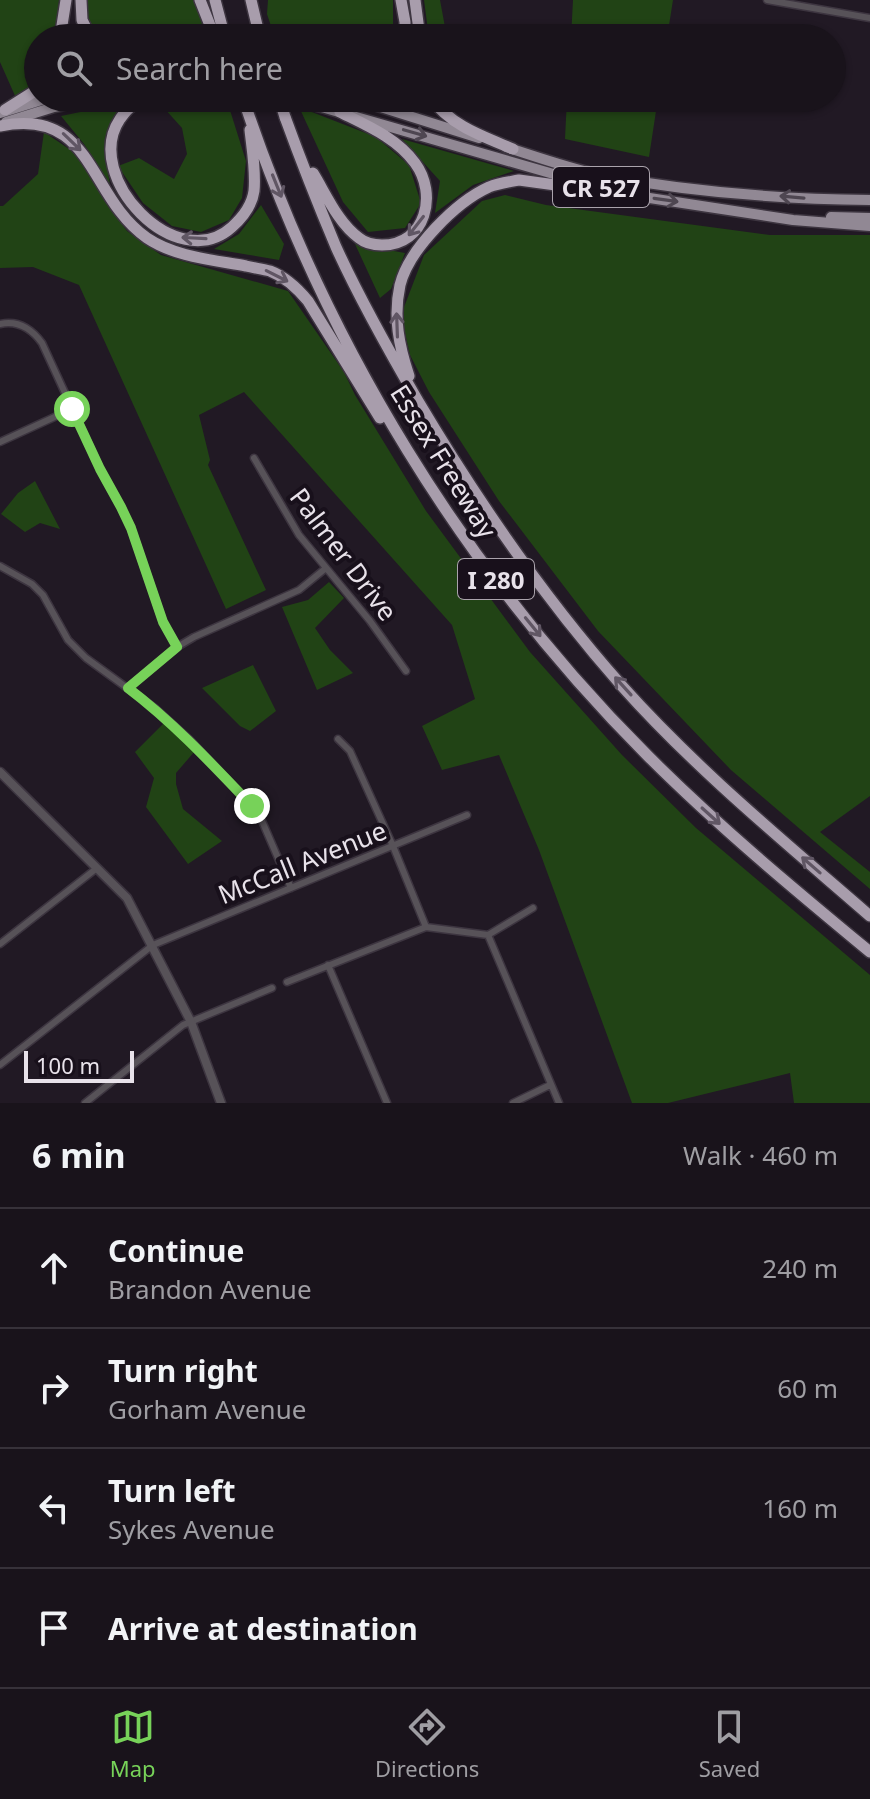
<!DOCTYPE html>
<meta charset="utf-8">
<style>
:root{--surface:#19131b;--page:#262028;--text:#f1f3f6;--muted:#9f9ea3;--line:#37323a;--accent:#77d259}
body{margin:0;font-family:"Noto Sans",sans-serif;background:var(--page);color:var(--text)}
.scale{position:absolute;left:24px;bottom:20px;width:110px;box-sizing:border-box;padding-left:8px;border:4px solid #e8e2ea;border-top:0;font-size:22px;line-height:28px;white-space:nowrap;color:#e8e2ea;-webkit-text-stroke:6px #18101b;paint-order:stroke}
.stop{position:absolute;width:24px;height:24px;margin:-18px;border:6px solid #77d259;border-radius:50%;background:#fff}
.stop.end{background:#77d259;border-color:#fff;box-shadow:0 2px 8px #0008}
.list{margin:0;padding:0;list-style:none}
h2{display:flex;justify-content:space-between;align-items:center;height:104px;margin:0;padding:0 32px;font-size:34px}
h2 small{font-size:26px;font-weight:400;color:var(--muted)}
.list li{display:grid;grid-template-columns:52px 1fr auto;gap:24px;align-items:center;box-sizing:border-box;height:120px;padding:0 32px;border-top:2px solid var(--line)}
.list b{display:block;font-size:30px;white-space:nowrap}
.list p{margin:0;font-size:26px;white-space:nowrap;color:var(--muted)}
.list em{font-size:26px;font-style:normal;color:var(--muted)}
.icon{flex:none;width:44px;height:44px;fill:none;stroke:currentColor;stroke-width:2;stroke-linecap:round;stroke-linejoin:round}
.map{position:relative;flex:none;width:870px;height:1103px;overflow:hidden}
.search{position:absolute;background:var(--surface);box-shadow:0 2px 6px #0004;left:24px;right:24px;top:24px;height:88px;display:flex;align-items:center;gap:20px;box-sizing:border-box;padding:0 28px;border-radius:44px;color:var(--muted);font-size:30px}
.sheet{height:584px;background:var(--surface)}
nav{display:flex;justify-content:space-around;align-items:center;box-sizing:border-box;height:112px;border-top:2px solid var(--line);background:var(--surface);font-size:22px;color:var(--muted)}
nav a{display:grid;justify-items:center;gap:4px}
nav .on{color:var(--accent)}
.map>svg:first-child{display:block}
</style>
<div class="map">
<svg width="870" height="1103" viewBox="0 0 870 1103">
<rect width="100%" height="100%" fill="#211924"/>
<path fill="#214315" d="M0,0h59l-4,38h-17v45l-22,15 -16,-36z
M88,0h108l8,18 4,20h-106l-15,-19z
M268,0h125v38h-118l-8,-24z
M424,0h16l7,38h-18z
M573,0h100l-6,38h-96z
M567,98h91l-9,59 -84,-18z
M124,103c-25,35 -20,41 -14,82l-26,-41 -23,-28z
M175,107h54l17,54 -4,37 -13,22 -28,12 -29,-6 -29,-23 -25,-37 21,-8 35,21 13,-25 -5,-26 -18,-20z
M299,107l77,30 33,28 12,38 -16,25 -37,4 -25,-30z
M44,132l34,23 28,47 21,29 34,24 127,36 56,81 11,23 71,116 104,141 92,103 74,73 174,147v128h-76l-4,-30 -122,30h-36l-93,-253 -40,-95 -57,15 -20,-44 53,-27 -23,-74 -208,-233 -45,23 11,45 -2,5 58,125 -40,19 -147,-324 -46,-18 -33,1v-62h3l35,-32z
M402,139l112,32 -41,14 -38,28 5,-32z
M505,195l41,10 224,30h100v561l-50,36 50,40v17l-139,-119 -133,-139 -99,-130 -70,-109 -19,-37 -9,-40 23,-60 58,-54z
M261,205l23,39 -5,16 -65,-11 25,-15z
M355,244l50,9 -14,36 -11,9z
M35,481l25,48 -20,-6 -15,9 -24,-18 17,-21z
M329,582l15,16 -29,30 15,22 23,23 -36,17 -35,-83 26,-7z
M253,665l23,46 -26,20 -10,-5 -38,-38z
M164,723l31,28 -19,22v11l7,25 39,32 -34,23 -42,-57 8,-29 -19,-26z"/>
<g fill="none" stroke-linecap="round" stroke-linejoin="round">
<defs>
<path id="minor" d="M767,0l103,18
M0,324c18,-4 31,4 42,19l58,126 21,38 10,21 32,94 14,25
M0,442l72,-33
M254,458l45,77 71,86 36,50
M0,566l32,18 11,11 25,45 18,18 70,51 34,31 62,66 10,15 29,67
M128,688l49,-41 17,-10 105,-47 27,-22
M338,739l12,12 43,95 33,81
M488,935l71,168
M0,944l97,-76
M328,965l59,138
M287,982l139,-55 62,8 45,-27
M0,1065l153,-120 314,-130
M85,1103l98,-78 89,-37
M513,1103l37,-18"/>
<path id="tertiary" d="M0,772l127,126 64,124 30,81"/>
<path id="primary" d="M274,98l22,3 29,7 270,78
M352,98l127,40
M0,113l48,-15
M6,122l48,-15 48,-9
M506,147c31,10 62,21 94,28 89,17 180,24 270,25
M630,195l163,25 77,6
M831,217l39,1"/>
<path id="motorway" d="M81,0l1,20 9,18
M200,0l15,38
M215,0l10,38
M251,0l9,38
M401,0l4,22v16
M415,0l5,38
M60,38l6,-38
M168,98c-11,2 -26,3 -36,8 -5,3 -9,9 -12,13 -39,58 57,158 112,108 11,-10 20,-21 22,-36 2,-20 -2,-42 -4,-61
M243,98c82,246 222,475 405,658 70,70 146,133 222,196
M431,98c20,28 51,38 82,51
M5,110l33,-21
M285,117c16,44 33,87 51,130 24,53 53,104 82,154 60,101 126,197 204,285 75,84 163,156 248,230
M0,126c94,-19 87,70 147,112 28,19 67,22 99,28 8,2 17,3 24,5 16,6 28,18 38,30l72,117
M313,173c13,21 25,50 46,65 6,5 14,7 23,7 44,0 56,-51 33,-82 -18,-25 -49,-38 -75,-51
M409,376c-10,-30 -16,-59 -9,-91 9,-36 56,-83 89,-98 10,-4 20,-5 30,-7l117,16"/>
</defs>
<use href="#minor" stroke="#3d3540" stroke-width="9"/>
<use href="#tertiary" stroke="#3d3540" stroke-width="11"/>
<use href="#primary" stroke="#3d3540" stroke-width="13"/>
<use href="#motorway" stroke="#3d3540" stroke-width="14"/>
<use href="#minor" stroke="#575258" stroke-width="6"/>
<use href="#tertiary" stroke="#575258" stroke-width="8"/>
<use href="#primary" stroke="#918894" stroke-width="10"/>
<use href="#motorway" stroke="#a89dac" stroke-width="11"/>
<defs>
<path id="motorway-bridge" d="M279,98l6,19"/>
</defs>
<use href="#motorway-bridge" stroke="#3d3540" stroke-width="14" stroke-linecap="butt"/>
<use href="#motorway-bridge" stroke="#a89dac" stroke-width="11"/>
</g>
<defs><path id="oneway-shaft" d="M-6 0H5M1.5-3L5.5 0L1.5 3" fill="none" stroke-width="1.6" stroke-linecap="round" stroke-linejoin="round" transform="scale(2)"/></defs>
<g stroke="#4e4651">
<use href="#oneway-shaft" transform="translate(415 133) rotate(16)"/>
<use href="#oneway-shaft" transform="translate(792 197) rotate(-175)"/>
<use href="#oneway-shaft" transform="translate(666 200) rotate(8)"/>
</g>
<g stroke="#605664">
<use href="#oneway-shaft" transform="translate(72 142) rotate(44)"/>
<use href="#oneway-shaft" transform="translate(277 186) rotate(68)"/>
<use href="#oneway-shaft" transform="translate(416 226) rotate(128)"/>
<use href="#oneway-shaft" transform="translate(194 238) rotate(-177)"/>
<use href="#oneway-shaft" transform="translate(277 276) rotate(27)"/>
<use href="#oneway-shaft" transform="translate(397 325) rotate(-92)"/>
<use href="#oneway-shaft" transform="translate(533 627) rotate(51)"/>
<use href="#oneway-shaft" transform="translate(623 686) rotate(-132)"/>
<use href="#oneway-shaft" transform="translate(711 816) rotate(42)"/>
<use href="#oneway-shaft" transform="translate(811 865) rotate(-139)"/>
</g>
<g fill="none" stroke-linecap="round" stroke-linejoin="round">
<path stroke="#77d259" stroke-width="10" d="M72,409l28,60 21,38 10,21 32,94 14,25 -49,41c46,35 84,76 124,118"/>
</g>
<g text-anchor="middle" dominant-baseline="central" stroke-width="8" stroke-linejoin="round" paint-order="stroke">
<g fill="#18101b" stroke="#aaa3ac" stroke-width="2">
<rect x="553" y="167" width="96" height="40" rx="6"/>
<rect x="458" y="559" width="76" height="40" rx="6"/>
</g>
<g font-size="24" font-weight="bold" fill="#e8e2ea">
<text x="601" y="187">CR 527</text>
<text x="496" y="579">I 280</text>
</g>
<g font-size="26" fill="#e8e2ea" stroke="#18101b">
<text transform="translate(444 461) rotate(58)">Essex Freeway</text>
<text transform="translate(344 554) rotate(53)">Palmer Drive</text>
<text transform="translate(302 862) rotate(-22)">McCall Avenue</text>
</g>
</g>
</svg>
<div class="scale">100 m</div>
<div class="stop" style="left:72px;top:409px"></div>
<div class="stop end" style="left:252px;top:806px"></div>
<div class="search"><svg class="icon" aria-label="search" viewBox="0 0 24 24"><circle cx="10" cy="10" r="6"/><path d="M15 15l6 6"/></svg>Search here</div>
</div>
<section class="sheet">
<h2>6 min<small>Walk · 460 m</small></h2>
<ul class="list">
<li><svg class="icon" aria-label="ahead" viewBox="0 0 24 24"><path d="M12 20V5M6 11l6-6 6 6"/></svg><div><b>Continue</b><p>Brandon Avenue</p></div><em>240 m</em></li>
<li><svg class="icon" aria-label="right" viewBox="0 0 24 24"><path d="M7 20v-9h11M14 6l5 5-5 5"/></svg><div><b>Turn right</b><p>Gorham Avenue</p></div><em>60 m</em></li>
<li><svg class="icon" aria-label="left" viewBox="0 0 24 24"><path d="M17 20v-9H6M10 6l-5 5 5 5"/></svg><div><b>Turn left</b><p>Sykes Avenue</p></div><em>160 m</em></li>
<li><svg class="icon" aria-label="arrive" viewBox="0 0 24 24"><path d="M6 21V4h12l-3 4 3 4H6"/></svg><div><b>Arrive at destination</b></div></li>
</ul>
</section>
<nav>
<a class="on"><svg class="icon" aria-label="map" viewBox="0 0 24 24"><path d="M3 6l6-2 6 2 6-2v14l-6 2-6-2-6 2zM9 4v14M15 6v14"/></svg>Map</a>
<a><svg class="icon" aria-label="directions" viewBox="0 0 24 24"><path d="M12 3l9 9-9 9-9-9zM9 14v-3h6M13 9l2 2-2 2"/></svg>Directions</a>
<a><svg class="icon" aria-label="saved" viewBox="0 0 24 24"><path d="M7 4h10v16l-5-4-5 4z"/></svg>Saved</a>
</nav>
